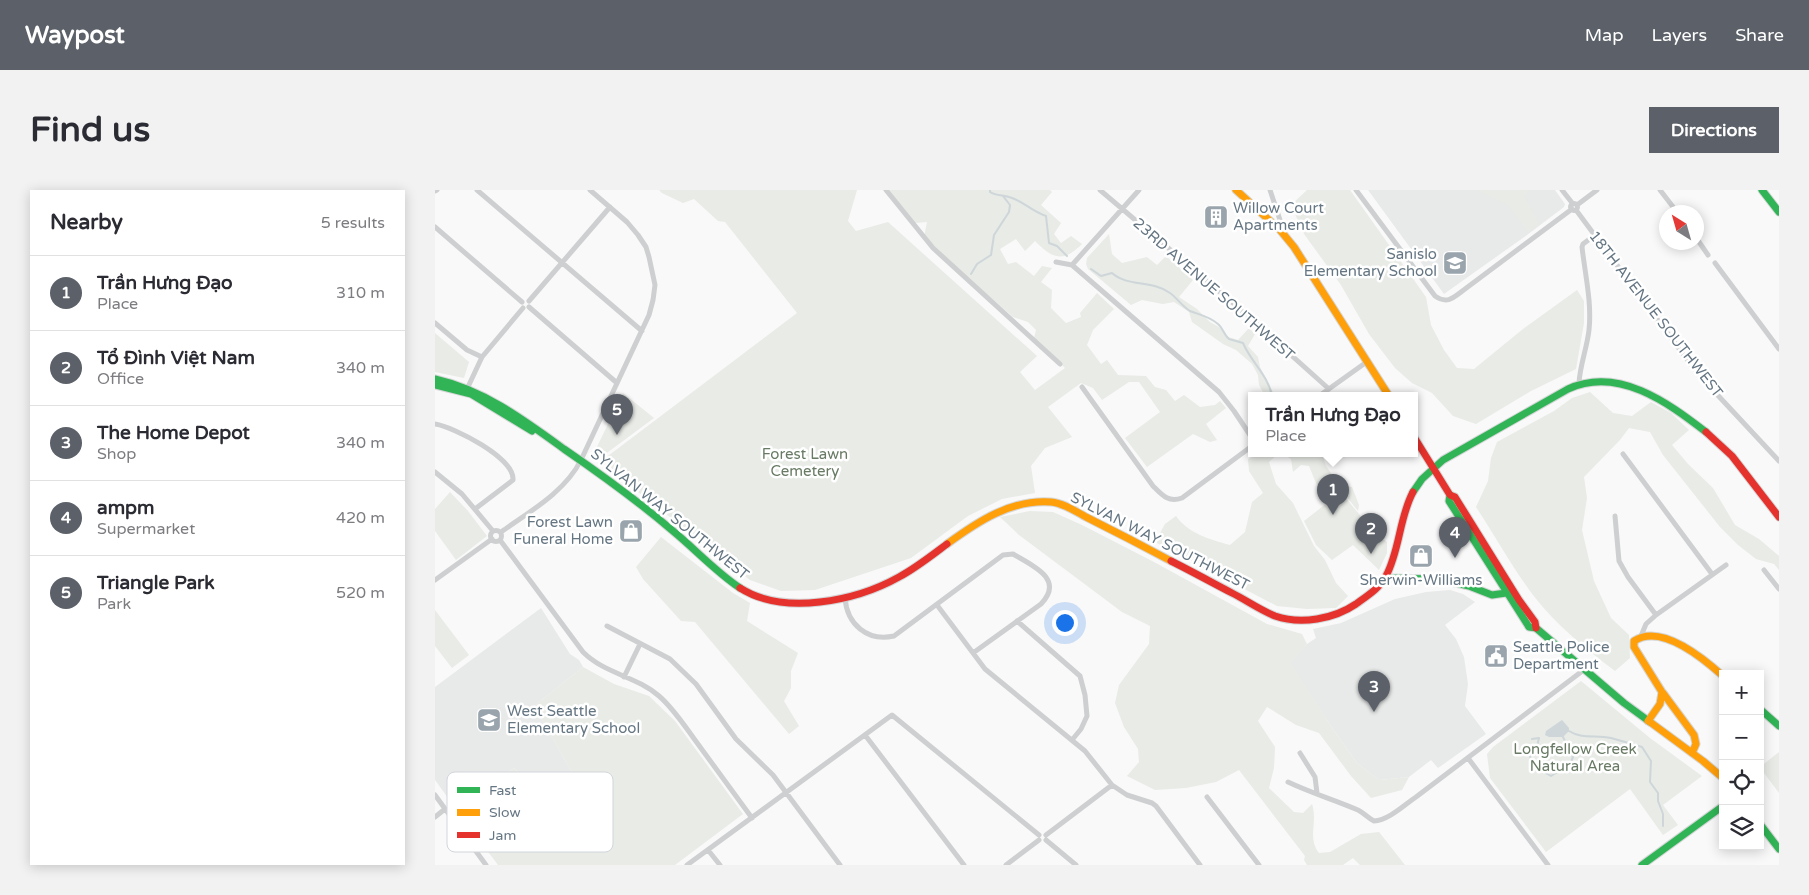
<!DOCTYPE html>
<meta charset="utf-8">
<style>
:root{--surface:#fff;--page:#f2f2f3;--text:#2b2b33;--muted:#7c7c81;--line:#e1e1e2;--accent:#5c6169}
body{margin:0;font-family:"Varela Round",sans-serif;background:var(--page);color:var(--text)}
.controls{position:absolute;right:15px;bottom:15px;display:grid;overflow:hidden;border-radius:0px;box-shadow:0 2px 12px #0003}
.controls button{width:45px;height:45px;display:grid;place-items:center;padding:0;border:0;border-bottom:1px solid var(--line);background:var(--surface);color:var(--text);font:25px sans-serif}
.compass{position:absolute;left:1224px;top:15px;width:45px;height:45px;border-radius:50%;background:var(--surface);box-shadow:0 2px 12px #0003;rotate:323deg}
.you{position:absolute;left:629px;top:432px;width:18px;height:18px;margin:-12px;border:4px solid #fff;border-radius:50%;background:#1a73e8;box-shadow:0 0 0 8px #1a73e833}
.badge{display:grid;place-items:center;width:32px;height:32px;border-radius:50%;background:var(--accent);color:#fff;font-size:16px;font-weight:700}
.pin{position:absolute;translate:-50% -41px;filter:drop-shadow(0 1px 2px #0008)}
.pin::after{content:'';position:absolute;top:26px;width:18px;height:15px;background:inherit;clip-path:polygon(0 0,100% 0,50% 100%)}
.popup{position:absolute;left:813px;top:202px;width:170px;height:65px;box-sizing:border-box;display:grid;place-content:center;border-radius:0px;background:var(--surface);filter:drop-shadow(0 1px 4px #0005);font-size:16px;white-space:nowrap;color:var(--muted)}
.popup b{font-size:19px;color:var(--text)}
.popup::after{content:'';position:absolute;left:50%;top:100%;margin-left:-10px;border:10px solid transparent;border-top-color:var(--surface)}
.list{margin:0;padding:0;list-style:none}
h2{display:flex;justify-content:space-between;align-items:center;height:65px;margin:0;padding:0 20px;font-size:21px}
h2 small{font-size:16px;font-weight:400;color:var(--muted)}
.list li{display:grid;grid-template-columns:32px 1fr auto;gap:15px;align-items:center;box-sizing:border-box;height:75px;padding:0 20px;border-top:1px solid var(--line)}
.list b{display:block;font-size:19px;white-space:nowrap}
.list p{margin:0;font-size:16px;white-space:nowrap;color:var(--muted)}
.list em{font-size:16px;font-style:normal;color:var(--muted)}
.icon{flex:none;width:28px;height:28px;fill:none;stroke:currentColor;stroke-width:2;stroke-linecap:round;stroke-linejoin:round}
.map{position:relative;flex:none;width:1344px;height:675px;overflow:hidden;border-radius:0px}
header{display:flex;align-items:center;gap:30px;box-sizing:border-box;height:70px;padding:0 25px;background:var(--accent);color:#fff}
header strong{font-size:24px}
nav{display:flex;gap:28px;margin-inline-start:auto;font-size:18px}
.intro{display:flex;align-items:center;justify-content:space-between;box-sizing:border-box;height:120px;padding:0 30px}
h1{margin:0;font-size:35px}
.button{padding:12px 22px;border-radius:0px;background:var(--accent);color:#fff;font-size:18px;font-weight:700}
main{display:flex;gap:30px;padding:0 30px}
aside{flex:1;background:var(--surface);border-radius:0px;box-shadow:0 2px 12px #0003}
.map>svg:first-child{display:block}
</style>
<header>
<strong>Waypost</strong>
<nav><a>Map</a><a>Layers</a><a>Share</a></nav>
</header>
<div class="intro"><h1>Find us</h1><a class="button">Directions</a></div>
<main>
<aside>
<h2>Nearby<small>5 results</small></h2>
<ul class="list">
<li><span class="badge">1</span><div><b>Trần Hưng Đạo</b><p>Place</p></div><em>310 m</em></li>
<li><span class="badge">2</span><div><b>Tổ Đình Việt Nam</b><p>Office</p></div><em>340 m</em></li>
<li><span class="badge">3</span><div><b>The Home Depot</b><p>Shop</p></div><em>340 m</em></li>
<li><span class="badge">4</span><div><b>ampm</b><p>Supermarket</p></div><em>420 m</em></li>
<li><span class="badge">5</span><div><b>Triangle Park</b><p>Park</p></div><em>520 m</em></li>
</ul>
</aside>
<div class="map">
<svg width="1344" height="675" viewBox="0 0 1344 675">
<rect width="100%" height="100%" fill="#f9f9f9"/>
<path fill="#e8e9e9" d="M933,0h187l10,14 -1,3 -37,28 -83,59z
M1015,400l13,4 12,8 -30,23 11,14 8,18 4,27 -3,22 21,28 -48,34 -7,-8 -22,17 -30,3 -22,-17 -26,-37 -41,-63 17,-19 9,-6 -3,-9 28,-6 54,-24 31,-7z
M106,418l29,46 9,6 4,7 -49,39 40,70 -30,20 -30,-28 -58,41 -21,-29v-93z"/>
<path fill="#e8ebe6" d="M224,0h198l-9,31 8,10 32,-9 149,134 -17,16 15,18 30,-22 -31,-30 2,-8 -8,-8 -15,-5 -56,-49 -33,-31 3,-15 -12,1 -26,-33h161l2,2 -11,13 20,18 -7,11 7,9 10,-7 11,8c-19,19 -29,15 -47,-3l-10,10 -9,-12 -16,10 8,15 8,-2 18,14 8,-10 10,2 -11,14 11,8 -1,18 15,15 15,-6 -1,-4 17,-20 17,16 -21,21 -6,15 14,19 6,-4 11,15 28,1 9,11 11,3 9,11 9,-6 16,12 15,-2 5,-4 6,7 -20,16 11,16 -7,2 -17,-8 -46,33 -22,-29 35,-26 -21,-30h-10l-27,18 -9,-12 -12,-5 -33,24 24,30 -27,11 -14,18 4,27 -33,6 -34,17 -57,42 -96,32 -34,1 -31,-11 -150,-118 197,-149 -72,-91 -7,-1 -24,-22 -11,4 -21,-10z
M872,0h43l76,107 5,28 13,25 13,18 17,1 49,-40 54,-39 7,11v22l-8,46 -45,22 -55,33 -23,-8 -21,-23 -20,-10 -17,-15 -26,-34 -28,-49 -37,-51 -13,-29z
M1042,0h53l-6,6 15,28 -11,8 -20,-27z
M674,44l3,20 10,9 25,-6 10,8 9,-9 27,24 -14,17 18,12 13,13 9,5 9,10 10,3 11,-12 6,6 -7,12 10,11 2,10 15,29h-10l-6,-11 -1,-10 -6,-11 -16,-14 -13,-6 -31,-22 -3,-10 -15,-10 -11,2 -21,-4 -11,5 -43,-36 -2,-5 1,-6z
M0,143l34,29 -5,16 -29,-6z
M1155,202l23,21 19,3 19,-14 20,11 18,17 -17,15 16,19 25,24 22,37 24,14 20,17v14l-5,-6 -18,-5 -18,-14 -18,-18 -57,-72 -13,-23 -21,-4 -9,12 -36,37 3,21 -5,32 12,51 17,37 18,17 1,23 -15,13c-29,-22 -59,-46 -82,-76 -21,-28 -38,-59 -57,-88l12,-26 3,-23 6,-16 57,-31 18,-13z
M188,203l31,25 -54,40 -6,-5z
M820,264h23l-9,8 7,22 17,19 21,43 11,14 11,23 12,13 -12,12 -29,1 -30,-3 -122,-64 10,-18 11,-8c13,18 33,23 54,29l15,-13 7,-30 11,-9 -14,-22 -1,-12z
M848,264h39l4,12 14,20 12,1 7,18 -1,6 -16,-20 -13,9 -13,-17 -7,-17 -8,-1 -8,7 -2,-13z
M15,302l18,19 19,25 -31,24 -21,-29v-22z
M906,302l31,38 15,12v11l-8,17 -26,-25 -21,15 -16,-15 -12,-24z
M595,321l23,1 29,13 72,37 113,62 35,10 5,10 -16,19 40,63 26,37 22,17 30,-3 -7,13 -31,8 -20,-22 -32,-43 -23,-8 -29,-18 -9,14 17,26 -1,21 -5,20 25,24 9,1 9,-9c6,18 -5,34 7,49l11,-1 31,-18 18,-2 26,33h-45l-7,-7 -10,7h-36l-3,-5 1,-4 -66,-86 -23,12 -30,6 -31,2 -28,-14 12,-14 -1,-13 -14,-22 -9,-24 4,-18 30,-41 1,-18 -28,-14 -103,-77 -19,-18z
M226,347l72,56 17,10 -3,18 51,32 -7,18v17l-7,13 15,25 -10,8 -94,-112 -14,-1 -38,-42 -7,-12z
M0,420l34,45 -17,13 -17,-22z
M148,477l31,17 35,12 26,25 68,93 -68,51h-177l-42,-56 58,-41 30,28 30,-20 -40,-70z
M1146,491l69,57 52,38 -39,29 15,20 -15,10 -33,-46 -84,63 -56,-74 -3,-24 6,-7z
M1344,562v41l-15,-20 -4,2v-8z"/>
<path fill="#ced6d9" d="M1127,530l7,8v3l-6,6h-14l-4,-2 1,-4z"/>
<g fill="none" stroke-linecap="round" stroke-linejoin="round">
<path stroke="#ced6d9" stroke-width="2" d="M555,0v2c6,4 13,3 19,5 13,3 22,14 37,19l3,27 8,3 10,10
M656,79l10,7 11,-3c15,14 41,7 58,20 7,5 12,13 20,18 10,4 19,5 28,13 5,4 6,11 11,15l14,4c8,19 25,32 29,53
M536,84l6,-10 14,-9 3,-20 15,-23 1,-7 -7,-9
M1134,541c14,9 28,3 42,7 11,3 21,6 31,9l9,14 -1,21 8,11v8l5,13v12
M1097,549l7,-1 -2,8 -9,6 7,15 16,9 19,-12 3,-7 -10,-20"/>
<defs>
<path id="fast" d="M1327,0l17,22
M0,189c49,11 89,41 129,70 38,26 75,53 109,82 23,19 43,41 67,57
M0,195l36,9 61,37
M978,302l9,-13 21,-19 125,-71c50,-23 99,13 138,43
M1015,305l-1,6 80,126 7,1 88,75 26,19
M950,388l53,1 31,7 23,9 14,-2
M1325,519l19,17
M1325,634l19,25
M1207,675l81,-59"/>
<path id="slow" d="M801,0l44,40 14,17 95,149
M512,354c30,-22 64,-45 104,-42 12,1 24,9 35,15 28,14 57,29 85,44
M1228,503l31,42 2,9 -4,9
M1213,531l12,-17 2,-12 -28,-45v-6c27,-18 69,17 89,35
M1215,532l53,39 20,17"/>
<path id="jam" d="M1271,242l26,24 47,61
M979,247l36,58 5,2 64,103 16,22 1,6
M736,371c20,10 40,21 61,32 14,7 28,17 43,23 26,9 59,3 81,-12 11,-8 24,-16 30,-28 14,-26 13,-58 27,-84
M305,398c44,28 116,13 159,-11 17,-9 32,-21 48,-33"/>
</defs>
<use href="#fast" stroke="#d5d6d7" stroke-width="9"/>
<use href="#slow" stroke="#d5d6d7" stroke-width="9"/>
<use href="#jam" stroke="#d5d6d7" stroke-width="9"/>
<path stroke="#cecfd0" stroke-width="5" d="M42,0l165,141
M451,0l47,58 127,116
M665,0l133,113 96,86
M835,0l15,45
M921,0l79,106c13,9 19,1 30,-7l107,-80
M1127,0l11,14
M1225,0l17,22
M0,1l2,-1
M1135.5 17a3.5 3.5 0 1 1 7 0a3.5 3.5 0 1 1-7 0Z
M1142,15l20,-15
M1141,20l113,152 23,27 67,72
M0,37l87,75
M1262,49l11,16
M621,72l16,3 147,127 15,19 18,27
M1280,73l64,86
M637,75l67,-75
M94,111l81,-94
M94,117l88,76
M0,133l32,27 15,7
M1144,193c1,-18 8,-35 10,-53 3,-27 -4,-56 -7,-83l1,-3 12,-9
M647,197l71,99c9,9 15,17 29,12l70,-52
M32,199l15,-32 41,-49
M884,206l49,-35
M0,234c19,3 80,34 78,56l-38,29
M1188,264l89,120
M0,282l27,22 31,37
M1180,326l4,45 9,16 28,38
M55.5 346a5.5 5.5 0 1 1 11 0a5.5 5.5 0 1 1-11 0Z
M66,342c28,-20 64,-40 80,-72l68,-145 4,-15 2,-15 -6,-28 -3,-10 -8,-12 -11,-13 -37,-32
M65,350l83,112c22,22 53,24 76,44 14,12 25,29 36,44 19,26 38,52 57,78
M1329,380l15,19
M0,390l57,-41
M410,408c2,26 22,44 49,38l109,-81 10,-1c20,12 52,25 28,50l-68,49
M502,415l48,64 100,82 27,34 15,10 25,8 4,3 44,59
M582,431l63,55 5,19 2,21 -6,13 -9,11
M172,436l63,33 26,25 40,55 37,36 67,90
M1206,446l5,-12 10,-9 70,-50
M189,487l16,-33
M430,545l99,130
M865,563l15,24 2,16
M1033,568l80,107
M853,592c23,11 47,18 70,28 6,3 10,8 16,11 15,-1 30,-16 42,-24l169,-128
M0,605l51,70
M772,607l52,68
M0,627l10,-8
M611,645l66,-50
M611,650l30,25
M273,660l12,15
M252,675l205,-150 147,120
M571,675l33,-25"/>
<use href="#fast" stroke="#30b455" stroke-width="7"/>
<use href="#slow" stroke="#ff9f0a" stroke-width="7"/>
<use href="#jam" stroke="#e5322d" stroke-width="7"/>
</g>
<defs>
<symbol id="building-square" viewBox="-11 -11 22 22"><rect x="-9" y="-9" width="18" height="18" rx="4" fill="#99a4ac" stroke="#fff"/><path d="M-4-6H4V6H1V3H-1V6H-4ZM-2.5-4.3h1.7v1.8h-1.7ZM.8-4.3h1.7v1.8H.8ZM-2.5-1h1.7V.8h-1.7ZM.8-1h1.7V.8H.8Z" fill="#fff"/></symbol>
<symbol id="school-square" viewBox="-11 -11 22 22"><rect x="-9" y="-9" width="18" height="18" rx="4" fill="#99a4ac" stroke="#fff"/><path d="M0-5L7-2L0 1L-7-2ZM-4 1L0 2.5L4 1V4Q0 6-4 4Z" fill="#fff"/></symbol>
<symbol id="shop-square" viewBox="-11 -11 22 22"><rect x="-9" y="-9" width="18" height="18" rx="4" fill="#99a4ac" stroke="#fff"/><path d="M-5-2.5h2.3a2.7 3.5 0 0 1 5.4 0H5L5.5 6h-11ZM-1.5-2.5h3a1.5 2.3 0 0 0-3 0Z" fill="#fff"/></symbol>
<symbol id="civic-square" viewBox="-11 -11 22 22"><rect x="-9" y="-9" width="18" height="18" rx="4" fill="#99a4ac" stroke="#fff"/><path d="M-.6-6.5H3V-4.5H.6V-3L4-1V1h2V6H-6V1h2V-1L-.6-3ZM-1.2 2.5V6h2.4V2.5Z" fill="#fff"/></symbol>
</defs>
<g fill-rule="evenodd">
<use href="#building-square" x="767" y="13" width="28" height="28"/>
<use href="#school-square" x="1006" y="59" width="28" height="28"/>
<use href="#shop-square" x="182" y="327" width="28" height="28"/>
<use href="#shop-square" x="972" y="352" width="28" height="28"/>
<use href="#civic-square" x="1047" y="452" width="28" height="28"/>
<use href="#school-square" x="40" y="516" width="28" height="28"/>
</g>
<g text-anchor="middle" dominant-baseline="central" stroke-width="5" stroke-linejoin="round" paint-order="stroke">
<g font-size="15" fill="#657683" stroke="#fff" text-anchor="start">
<text x="798" y="18">Willow Court<tspan x="798" dy="17">Apartments</tspan></text>
<text x="1002" y="64" text-anchor="end">Sanislo<tspan x="1002" dy="17">Elementary School</tspan></text>
<text x="178" y="332" text-anchor="end">Forest Lawn<tspan x="178" dy="17">Funeral Home</tspan></text>
<text x="986" y="390" text-anchor="middle">Sherwin-Williams</text>
<text x="1078" y="457">Seattle Police<tspan x="1078" dy="17">Department</tspan></text>
<text x="72" y="521">West Seattle<tspan x="72" dy="17">Elementary School</tspan></text>
</g>
<g font-size="15" fill="#657683" stroke="#fff">
<text transform="translate(779 99) rotate(41)">23RD AVENUE SOUTHWEST</text>
<text transform="translate(1221 124) rotate(52)">18TH AVENUE SOUTHWEST</text>
<text transform="translate(235 324) rotate(39)">SYLVAN WAY SOUTHWEST</text>
<text transform="translate(725 351) rotate(27)">SYLVAN WAY SOUTHWEST</text>
</g>
<g font-size="15" fill="#687a64" stroke="#fff">
<text x="370" y="264">Forest Lawn<tspan x="370" dy="17">Cemetery</tspan></text>
<text x="1140" y="559">Longfellow Creek<tspan x="1140" dy="17">Natural Area</tspan></text>
</g>
</g>
<rect x="12" y="582" width="166" height="80" rx="8" fill="#fff" stroke="#d1d6da" stroke-width="1"/>
<rect x="22" y="597" width="23" height="6" fill="#30b455"/>
<rect x="22" y="619" width="23" height="7" fill="#ff9f0a"/>
<rect x="22" y="642" width="23" height="6" fill="#e5322d"/>
<g font-size="14" fill="#657683">
<text x="54" y="605">Fast</text>
<text x="54" y="627">Slow</text>
<text x="54" y="650">Jam</text>
</g>
</svg>
<div class="controls">
<button>+</button>
<button>−</button>
<button><svg class="icon" aria-label="locate" viewBox="0 0 24 24"><circle cx="12" cy="12" r="6"/><path d="M12 2v4M12 18v4M2 12h4M18 12h4"/></svg></button>
<button><svg class="icon" aria-label="layers" viewBox="0 0 24 24"><path d="M12 4l9 5-9 5-9-5zM3 14l9 5 9-5"/></svg></button>
</div>
<svg class="compass" viewBox="-18 -18 36 36"><path d="M0-13l5 13h-10z" fill="#e53935"/><path d="M0 13l5-13h-10z" fill="#7c7c81"/></svg>
<div class="you"></div>
<div class="pin badge" style="left:898px;top:325px">1</div>
<div class="popup"><b>Trần Hưng Đạo</b>Place</div>
<div class="pin badge" style="left:936px;top:364px">2</div>
<div class="pin badge" style="left:939px;top:522px">3</div>
<div class="pin badge" style="left:1020px;top:368px">4</div>
<div class="pin badge" style="left:182px;top:245px">5</div>
</div>
</main>
